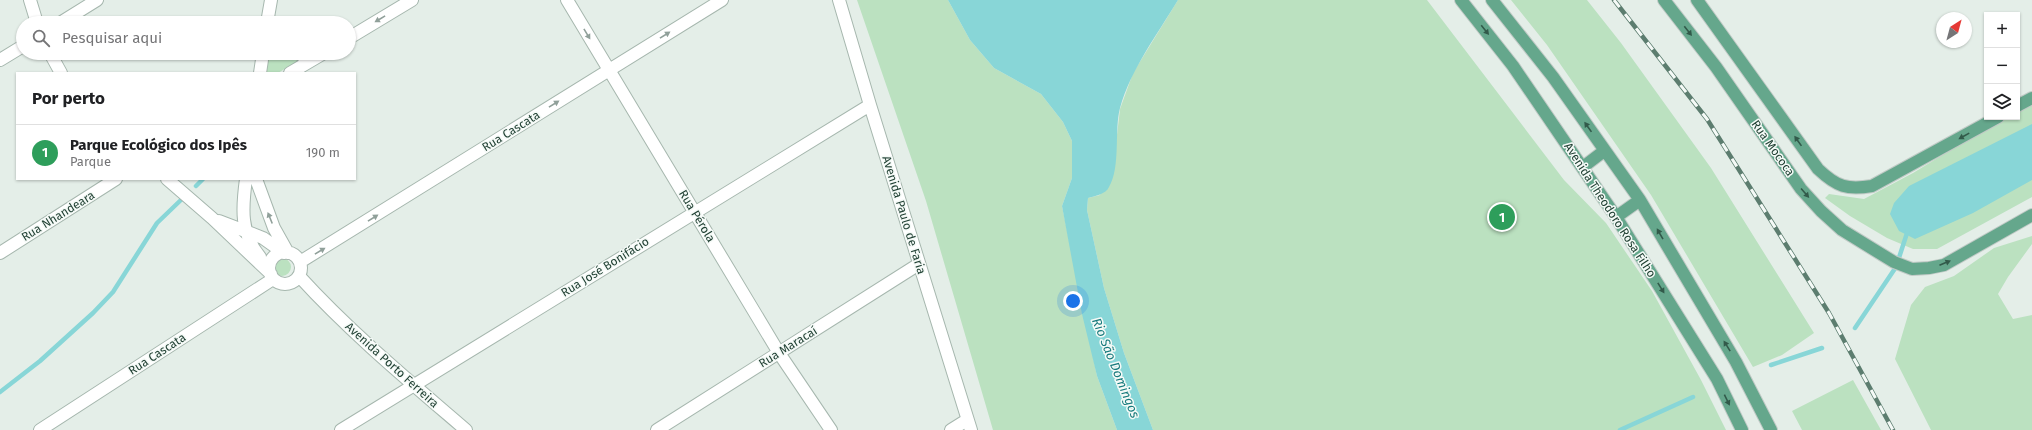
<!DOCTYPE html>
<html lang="pt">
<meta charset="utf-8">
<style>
:root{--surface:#fff;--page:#f2f2f2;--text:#202124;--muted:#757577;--line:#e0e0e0;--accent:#833f3a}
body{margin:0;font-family:"Fira Sans",sans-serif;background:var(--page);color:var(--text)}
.controls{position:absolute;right:12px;top:12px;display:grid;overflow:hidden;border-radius:0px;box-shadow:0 1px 3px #0004}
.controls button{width:36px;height:36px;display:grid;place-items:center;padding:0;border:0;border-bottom:1px solid var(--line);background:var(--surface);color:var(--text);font:20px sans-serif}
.compass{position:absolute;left:1936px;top:12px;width:36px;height:36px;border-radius:50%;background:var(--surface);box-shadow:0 1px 3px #0004;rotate:36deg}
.you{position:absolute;left:1073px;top:301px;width:14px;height:14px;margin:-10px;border:3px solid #fff;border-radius:50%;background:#1a73e8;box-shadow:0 0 0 6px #1a73e833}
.badge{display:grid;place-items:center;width:26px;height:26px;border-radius:50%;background:var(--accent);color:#fff;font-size:13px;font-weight:700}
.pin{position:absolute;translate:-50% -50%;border:2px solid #fff;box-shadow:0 1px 4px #0006}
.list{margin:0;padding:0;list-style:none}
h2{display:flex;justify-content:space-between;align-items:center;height:52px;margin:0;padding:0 16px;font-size:17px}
h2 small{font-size:13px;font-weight:400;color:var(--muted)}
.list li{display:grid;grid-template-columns:26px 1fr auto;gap:12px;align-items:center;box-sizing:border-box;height:56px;padding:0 16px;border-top:1px solid var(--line)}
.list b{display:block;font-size:15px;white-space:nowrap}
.list p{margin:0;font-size:13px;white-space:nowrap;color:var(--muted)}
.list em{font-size:13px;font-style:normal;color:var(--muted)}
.icon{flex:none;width:22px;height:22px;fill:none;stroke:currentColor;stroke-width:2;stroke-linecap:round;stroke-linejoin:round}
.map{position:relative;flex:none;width:2032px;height:430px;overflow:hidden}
.search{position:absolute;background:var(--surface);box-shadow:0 1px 3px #0004;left:16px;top:16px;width:340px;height:44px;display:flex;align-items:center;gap:10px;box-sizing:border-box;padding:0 14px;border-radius:22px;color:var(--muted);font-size:15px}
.panel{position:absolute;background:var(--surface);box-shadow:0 1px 3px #0004;left:16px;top:72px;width:340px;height:108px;border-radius:0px}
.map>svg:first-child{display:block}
</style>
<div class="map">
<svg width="2032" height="430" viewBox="0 0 2032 430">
<rect width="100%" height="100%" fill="#e4eee8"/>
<path fill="#bbe1c0" d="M857,0h91l22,40 24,28 47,26 22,28 9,19v37l-10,28 35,170 20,54h-124l-67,-229z
M1178,0h249l137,180 42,43 46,68 49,89 25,50h-573l-29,-77 -20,-65 -17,-78 1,-12 12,-3 17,-60 3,-26 13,-36z
M1511,0h76l34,43 90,125 103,165 -32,22 -29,12 -102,-172 -104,-150z
M267,53h19l15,6 -23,14h-15z
M2032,103v94l-95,52h-24l-26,-11 -37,-22 -25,-18 4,-4 35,5 49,-26 92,-56h12v-7z
M2032,236v8l-24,33 -10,17 15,25 19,-4v115h-101l-36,-71 16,-54 14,-18 29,-11 40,-28z
M273 267a9 9 0 1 1 18 0a9 9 0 1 1-18 0Z
M1853,380l28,50h-79l-10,-19z"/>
<path fill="#88d6d7" d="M948,0h230c-21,35 -47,69 -58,108 -6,22 1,59 -11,79 -3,7 -14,9 -21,11l-1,12 17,78 20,65 29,77h-36l-20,-54 -15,-62 -20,-108 10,-28v-37l-9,-19 -22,-28 -47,-26 -24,-28z
M2032,124v56l-59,33 -58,26 -16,-8 -9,-17 4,-11 15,-17z"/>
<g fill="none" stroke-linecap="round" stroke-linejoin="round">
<path stroke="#88d6d7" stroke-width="4.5" d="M196,186l7,-7
M1855,328l41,-61 12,-37
M1771,365l51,-17
M0,392l40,-31 53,-48 20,-21 44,-69 26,-25
M1620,430l73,-33"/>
<defs>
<path id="minor" d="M30,0l7,23
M567,0l212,353 52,77
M839,0l31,105 101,325
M60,23l37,-23
M267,23l4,-23
M349,38l63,-38
M50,53l11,20
M297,53l15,7
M0,60l23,-14
M260,73l3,-20
M290,73l34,-20
M167,179l45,39 59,56
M246,179c-4,29 -6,54 14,78
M256,179l18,49 14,25
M219,221l44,17 21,15
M269 268a16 16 0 1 1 32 0a16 16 0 1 1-32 0Z
M0,253l116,-74
M300,262l422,-262
M299,276c51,56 110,105 167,154
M40,430l233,-151
M341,430l529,-325
M657,430l262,-166
M951,430l16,-10"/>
<path id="major" d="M1461,0l52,66 103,151 101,162 25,51
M1492,0l61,77 87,123 96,162 35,68
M1664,0l52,67 85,122 20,22 21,19 52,32 18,7 17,-1 15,-3 88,-50
M1697,0l121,169c19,18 29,21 54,17l126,-69
M2017,106l15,-8
M1583,167l21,-16
M1616,217l24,-17"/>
</defs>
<use href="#minor" stroke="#a6b7ae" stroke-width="14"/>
<use href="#major" stroke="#c1cac6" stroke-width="14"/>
<use href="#minor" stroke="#fff" stroke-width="12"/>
<use href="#major" stroke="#65a78c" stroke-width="12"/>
<defs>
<path id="rail" d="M1614,0l93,119 122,194 64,117"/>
</defs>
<use href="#rail" stroke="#5c7d6f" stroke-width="4.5"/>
<use href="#rail" stroke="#f5faf7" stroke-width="3" stroke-dasharray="9" stroke-linecap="butt"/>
</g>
<defs><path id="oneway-solid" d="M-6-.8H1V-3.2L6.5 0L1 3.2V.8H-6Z"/></defs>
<g fill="#90a09a">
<use href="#oneway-solid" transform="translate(380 19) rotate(149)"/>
<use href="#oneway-solid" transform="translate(587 34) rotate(59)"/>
<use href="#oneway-solid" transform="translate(665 35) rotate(-32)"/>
<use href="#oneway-solid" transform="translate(554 104) rotate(-32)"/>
<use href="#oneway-solid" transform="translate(270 218) rotate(-112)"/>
<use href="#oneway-solid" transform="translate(373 218) rotate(-32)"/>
<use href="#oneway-solid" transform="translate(320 251) rotate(-31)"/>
</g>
<g fill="#325a4a">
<use href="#oneway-solid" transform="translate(1485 30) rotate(51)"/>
<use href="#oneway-solid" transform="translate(1688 31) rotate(52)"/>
<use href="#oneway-solid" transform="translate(1588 127) rotate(-125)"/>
<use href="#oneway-solid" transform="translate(1964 136) rotate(151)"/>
<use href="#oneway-solid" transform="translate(1798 141) rotate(-125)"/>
<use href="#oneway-solid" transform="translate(1805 193) rotate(49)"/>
<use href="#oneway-solid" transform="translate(1660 234) rotate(-120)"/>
<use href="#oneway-solid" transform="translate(1945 263) rotate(-23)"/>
<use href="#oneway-solid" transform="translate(1661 288) rotate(58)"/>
<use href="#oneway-solid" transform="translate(1727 346) rotate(-122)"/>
<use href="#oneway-solid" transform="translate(1727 400) rotate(64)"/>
</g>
<g text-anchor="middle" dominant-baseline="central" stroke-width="3" stroke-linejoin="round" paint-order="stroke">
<g font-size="12" fill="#214134" stroke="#f5faf7">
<text transform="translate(511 131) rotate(-32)">Rua Cascata</text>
<text transform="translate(1773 148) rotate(55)">Rua Mococa</text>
<text transform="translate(1610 210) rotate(57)">Avenida Theodoro Rosa Filho</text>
<text transform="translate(904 215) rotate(73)">Avenida Paulo de Faria</text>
<text transform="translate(58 216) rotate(-32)">Rua Nhandeara</text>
<text transform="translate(697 216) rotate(59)">Rua Pérola</text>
<text transform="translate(605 267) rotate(-32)">Rua José Bonifácio</text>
<text transform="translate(788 347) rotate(-32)">Rua Maracaí</text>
<text transform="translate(157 354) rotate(-33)">Rua Cascata</text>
<text transform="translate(392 365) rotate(42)">Avenida Porto Ferreira</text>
</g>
<g font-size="13" font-style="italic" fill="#167a7c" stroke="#f5faf7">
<text transform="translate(1116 368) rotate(68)">Rio São Domingos</text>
</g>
</g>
</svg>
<div class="controls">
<button>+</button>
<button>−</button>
<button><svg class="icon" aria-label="layers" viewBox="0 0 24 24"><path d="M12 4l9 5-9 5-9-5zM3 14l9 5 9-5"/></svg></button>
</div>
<svg class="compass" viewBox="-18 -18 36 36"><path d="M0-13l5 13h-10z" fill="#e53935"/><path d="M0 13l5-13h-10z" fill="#757577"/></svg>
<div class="you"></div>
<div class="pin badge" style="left:1502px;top:217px;background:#2e9e5b">1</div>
<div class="search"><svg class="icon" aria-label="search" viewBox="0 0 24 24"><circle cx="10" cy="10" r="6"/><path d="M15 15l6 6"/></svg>Pesquisar aqui</div>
<section class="panel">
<h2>Por perto<small></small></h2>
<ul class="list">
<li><span class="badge" style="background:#2e9e5b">1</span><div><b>Parque Ecológico dos Ipês</b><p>Parque</p></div><em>190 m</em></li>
</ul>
</section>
</div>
